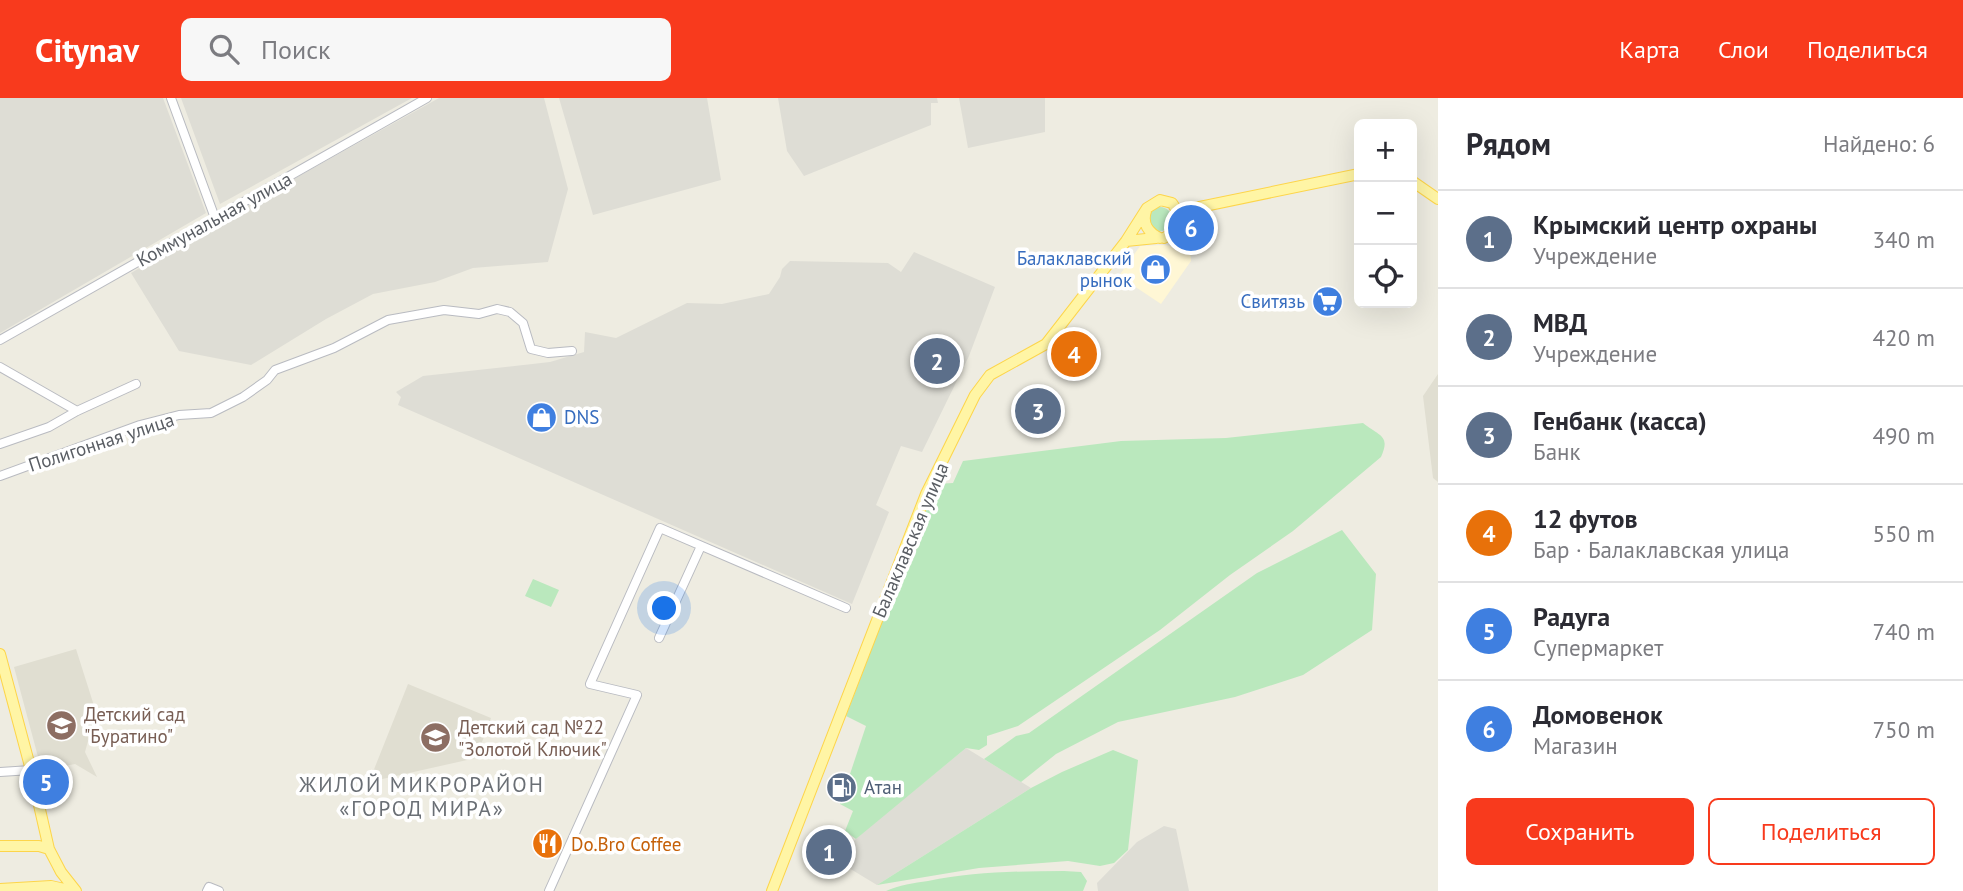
<!DOCTYPE html>
<html lang="ru">
<meta charset="utf-8">
<style>
:root{--surface:#fff;--page:#f7f7f7;--text:#2b2b33;--muted:#7c7c81;--line:#e1e1e2;--accent:#f83a1d}
body{margin:0;font-family:"PT Sans",sans-serif;background:var(--page);color:var(--text)}
.controls{position:absolute;right:21px;top:21px;display:grid;overflow:hidden;border-radius:10px;box-shadow:0 7px 28px #0002}
.controls button{width:63px;height:63px;display:grid;place-items:center;padding:0;border:0;border-bottom:2px solid var(--line);background:var(--surface);color:var(--text);font:35px sans-serif}
.you{position:absolute;left:665px;top:511px;width:24px;height:24px;margin:-18px;border:5px solid #fff;border-radius:50%;background:#1a73e8;box-shadow:0 0 0 10px #1a73e833}
.badge{display:grid;place-items:center;width:46px;height:46px;border-radius:50%;background:var(--accent);color:#fff;font-size:23px;font-weight:700}
.pin{position:absolute;translate:-50% -50%;border:4px solid #fff;box-shadow:0 2px 7px #0006}
.list{margin:0;padding:0;list-style:none}
h2{display:flex;justify-content:space-between;align-items:center;height:91px;margin:0;padding:0 28px;font-size:30px}
h2 small{font-size:23px;font-weight:400;color:var(--muted)}
.list li{display:grid;grid-template-columns:46px 1fr auto;gap:21px;align-items:center;box-sizing:border-box;height:98px;padding:0 28px;border-top:2px solid var(--line)}
.list b{display:block;font-size:26px;white-space:nowrap}
.list p{margin:0;font-size:23px;white-space:nowrap;color:var(--muted)}
.list em{font-size:23px;font-style:normal;color:var(--muted)}
.actions{display:flex;gap:14px;padding:21px 28px}
.actions a{flex:1;padding:16px 0;border:2px solid var(--accent);border-radius:10px;text-align:center;font-size:24px;color:var(--accent)}
.actions .main{background:var(--accent);color:#fff}
.icon{flex:none;width:38px;height:38px;fill:none;stroke:currentColor;stroke-width:2;stroke-linecap:round;stroke-linejoin:round}
.map{position:relative;flex:none;width:1438px;height:793px;overflow:hidden}
header{display:flex;align-items:center;gap:42px;box-sizing:border-box;height:98px;padding:0 35px;background:var(--accent);color:#fff}
header strong{font-size:33px}
nav{display:flex;gap:38px;margin-inline-start:auto;font-size:24px}
.search{width:490px;height:63px;background:var(--page);display:flex;align-items:center;gap:18px;box-sizing:border-box;padding:0 24px;border-radius:10px;color:var(--muted);font-size:26px}
main{display:flex}
aside{flex:1;background:var(--surface)}
.map>svg:first-child{display:block}
</style>
<header>
<strong>Citynav</strong>
<div class="search"><svg class="icon" aria-label="search" viewBox="0 0 24 24"><circle cx="10" cy="10" r="6"/><path d="M15 15l6 6"/></svg>Поиск</div>
<nav><a>Карта</a><a>Слои</a><a>Поделиться</a></nav>
</header>
<main>
<div class="map">
<svg width="1438" height="793" viewBox="0 0 1438 793">
<rect width="100%" height="100%" fill="#eeece1"/>
<path fill="#fff7d5" d="M1163,147l27,2 1,14 -30,43 -42,-28 21,-30z"/>
<path fill="#deddd5" d="M0,0h163l43,115 -206,120z
M181,0h231l-192,106z
M439,0h105l24,91 -20,73 -75,6 -38,14 -62,12 -47,25 -75,46 -72,-14 -48,-78 132,-77z
M559,0h148l14,82 -128,35z
M778,0h159l1,5h-7v22l-127,51 -17,-25z
M959,0h86v34l-77,16z
M914,154l81,35 -26,69 -47,96 -21,-6 -25,59 13,7 -37,92 -454,-199 3,-8 -5,-5 27,-16 127,-14 34,-10 1,-20 31,6 71,-35 35,1 47,-10 11,-17 2,-8 8,-8 98,2 13,9z
M966,650l65,40 -154,97 -43,-26 33,-30z
M1164,728l12,3 13,62h-91l-1,-8 40,-41z"/>
<path fill="#e0ded1" d="M1438,276v108l-5,-4 -10,-82z
M76,551l20,63 -11,40 12,25 -22,-13 -15,3 -19,1 -27,-101z
M408,586l83,34 -15,40 -107,24z"/>
<path fill="#bae8bd" d="M1148 121a12 12 0 1 1 24 0a12 12 0 1 1-24 0Z
M1363,325c16,13 28,12 18,34l-88,74 -63,44 -70,55 -142,96 -31,10v9l-8,5 -13,-2 -110,91 -11,-8 8,-20 -13,-7 26,-78 -20,-10 89,-232 18,-1 10,-22 158,-20 105,-3z
M1342,432l34,44 -4,56 -69,45 -68,22 -117,25 -62,32 -35,28 -37,-23 32,-23 13,-3 228,-160z
M533,481l26,11 -8,17 -26,-11z
M1113,652l25,10 -10,90 -14,13 -14,3 -32,-5 -89,7 -102,17 154,-97 31,-16z
M1064,773l17,1 6,9 -4,10h-197c13,-6 28,-8 42,-10 45,-9 90,-10 136,-10z"/>
<g fill="none" stroke-linecap="round" stroke-linejoin="round">
<defs>
<path id="minor" d="M171,0l44,120
M0,242l427,-242
M0,269l77,44
M0,346l49,-17 28,-16 59,-27
M0,378l140,-51 39,-10 32,-2 32,-16 24,-17 8,-10 59,-22 54,-28 56,-10 35,4 18,-5 13,3 13,11 8,26 17,4 24,-2
M659,540l42,-92
M0,674l31,-2
M207,793l2,-4 10,4
M549,793l88,-196 -47,-11 70,-156 186,80"/>
<path id="major" d="M1412,83l26,18
M1146,113c-4,12 2,22 14,27
M1181,121l9,-10 169,-35
M1126,143l30,-3
M0,556l31,116 18,79 12,23 15,19
M0,748h39l10,3
M0,791l51,-3 22,5
M772,793l154,-397 49,-99 15,-20 56,-31 80,-103 21,-33 13,-8 12,3 8,12 -3,15 -13,8"/>
</defs>
<use href="#minor" stroke="#b9bbc1" stroke-width="10"/>
<use href="#major" stroke="#fdd54a" stroke-width="12"/>
<use href="#minor" stroke="#fff" stroke-width="8"/>
<use href="#major" stroke="#fff5a5" stroke-width="10"/>
</g>
<defs>
<symbol id="shop-disc" viewBox="-11 -11 22 22"><circle r="9.5" fill="#3f7fe0" stroke="#fff"/><path d="M-5-2.5h2.3a2.7 3.5 0 0 1 5.4 0H5L5.5 6h-11ZM-1.5-2.5h3a1.5 2.3 0 0 0-3 0Z" fill="#fff"/></symbol>
<symbol id="supermarket-disc" viewBox="-11 -11 22 22"><circle r="9.5" fill="#3f7fe0" stroke="#fff"/><path d="M-6-5.5h2.5l.6 2H6L4.5 2H-2.5L-4.4-4H-6ZM-1.5 3.2a1.3 1.3 0 1 0 .1 0ZM3 3.2a1.3 1.3 0 1 0 .1 0Z" fill="#fff"/></symbol>
<symbol id="school-disc" viewBox="-11 -11 22 22"><circle r="9.5" fill="#8d6e63" stroke="#fff"/><path d="M0-5L7-2L0 1L-7-2ZM-4 1L0 2.5L4 1V4Q0 6-4 4Z" fill="#fff"/></symbol>
<symbol id="fuel-disc" viewBox="-11 -11 22 22"><circle r="9.5" fill="#5c6f8a" stroke="#fff"/><path d="M-5.5-6h7V0h2V4h1.3V-2.5L3-4.5l.8-.8L6-3V5H2.5V1h-1V6h-7ZM-4.2-4.7v3.2H.2V-4.7Z" fill="#fff"/></symbol>
<symbol id="restaurant-disc" viewBox="-11 -11 22 22"><circle r="9.5" fill="#e8710a" stroke="#fff"/><path d="M-5-6h1v4h1v-4h1v4h1v-4h1v5L-1.5 .5V6h-2V.5L-5-1ZM5-6V6H3V1.5H1.5Q1.5-4 5-6Z" fill="#fff"/></symbol>
</defs>
<g fill-rule="evenodd">
<use href="#shop-disc" x="1138" y="154" width="35" height="35"/>
<use href="#supermarket-disc" x="1310" y="186" width="35" height="35"/>
<use href="#shop-disc" x="524" y="302" width="35" height="35"/>
<use href="#school-disc" x="44" y="610" width="35" height="35"/>
<use href="#school-disc" x="418" y="622" width="35" height="35"/>
<use href="#fuel-disc" x="824" y="672" width="35" height="35"/>
<use href="#restaurant-disc" x="530" y="728" width="35" height="35"/>
</g>
<g text-anchor="middle" dominant-baseline="central" stroke-width="7" stroke-linejoin="round" paint-order="stroke">
<g font-size="19" fill="#595d63" stroke="#fff">
<text transform="translate(214 121) rotate(-29)">Коммунальная улица</text>
<text transform="translate(101 344) rotate(-18)">Полигонная улица</text>
<text transform="translate(910 442) rotate(-67)">Балаклавская улица</text>
</g>
<g font-size="19" fill="#366cbe" stroke="#fff" text-anchor="end">
<text x="1132" y="160">Балаклавский<tspan x="1132" dy="22">рынок</tspan></text>
<text x="1305" y="203">Свитязь</text>
<text x="564" y="319" text-anchor="start">DNS</text>
</g>
<g font-size="19" fill="#785e54" stroke="#fff" text-anchor="start">
<text x="84" y="616">Детский сад<tspan x="84" dy="22">"Буратино"</tspan></text>
<text x="458" y="629">Детский сад №22<tspan x="458" dy="22">"Золотой Ключик"</tspan></text>
</g>
<g font-size="19" fill="#4e5e75" stroke="#fff" text-anchor="start">
<text x="864" y="689">Атан</text>
</g>
<g font-size="19" fill="#c56008" stroke="#fff" text-anchor="start">
<text x="571" y="746">Do.Bro Coffee</text>
</g>
<g font-size="21" letter-spacing="2" fill="#6a6f75" stroke="#fff">
<text x="422" y="686">ЖИЛОЙ МИКРОРАЙОН<tspan x="422" dy="24">«ГОРОД МИРА»</tspan></text>
</g>
</g>
</svg>
<div class="controls">
<button>+</button>
<button>−</button>
<button><svg class="icon" aria-label="locate" viewBox="0 0 24 24"><circle cx="12" cy="12" r="6"/><path d="M12 2v4M12 18v4M2 12h4M18 12h4"/></svg></button>
</div>
<div class="you"></div>
<div class="pin badge" style="left:829px;top:754px;background:#5c6f8a">1</div>
<div class="pin badge" style="left:937px;top:263px;background:#5c6f8a">2</div>
<div class="pin badge" style="left:1038px;top:313px;background:#5c6f8a">3</div>
<div class="pin badge" style="left:1074px;top:256px;background:#e8710a">4</div>
<div class="pin badge" style="left:46px;top:684px;background:#3f7fe0">5</div>
<div class="pin badge" style="left:1191px;top:130px;background:#3f7fe0">6</div>
</div>
<aside>
<h2>Рядом<small>Найдено: 6</small></h2>
<ul class="list">
<li><span class="badge" style="background:#5c6f8a">1</span><div><b>Крымский центр охраны</b><p>Учреждение</p></div><em>340 m</em></li>
<li><span class="badge" style="background:#5c6f8a">2</span><div><b>МВД</b><p>Учреждение</p></div><em>420 m</em></li>
<li><span class="badge" style="background:#5c6f8a">3</span><div><b>Генбанк (касса)</b><p>Банк</p></div><em>490 m</em></li>
<li><span class="badge" style="background:#e8710a">4</span><div><b>12 футов</b><p>Бар · Балаклавская улица</p></div><em>550 m</em></li>
<li><span class="badge" style="background:#3f7fe0">5</span><div><b>Радуга</b><p>Супермаркет</p></div><em>740 m</em></li>
<li><span class="badge" style="background:#3f7fe0">6</span><div><b>Домовенок</b><p>Магазин</p></div><em>750 m</em></li>
</ul>
<div class="actions"><a class="main">Сохранить</a><a>Поделиться</a></div>
</aside>
</main>
